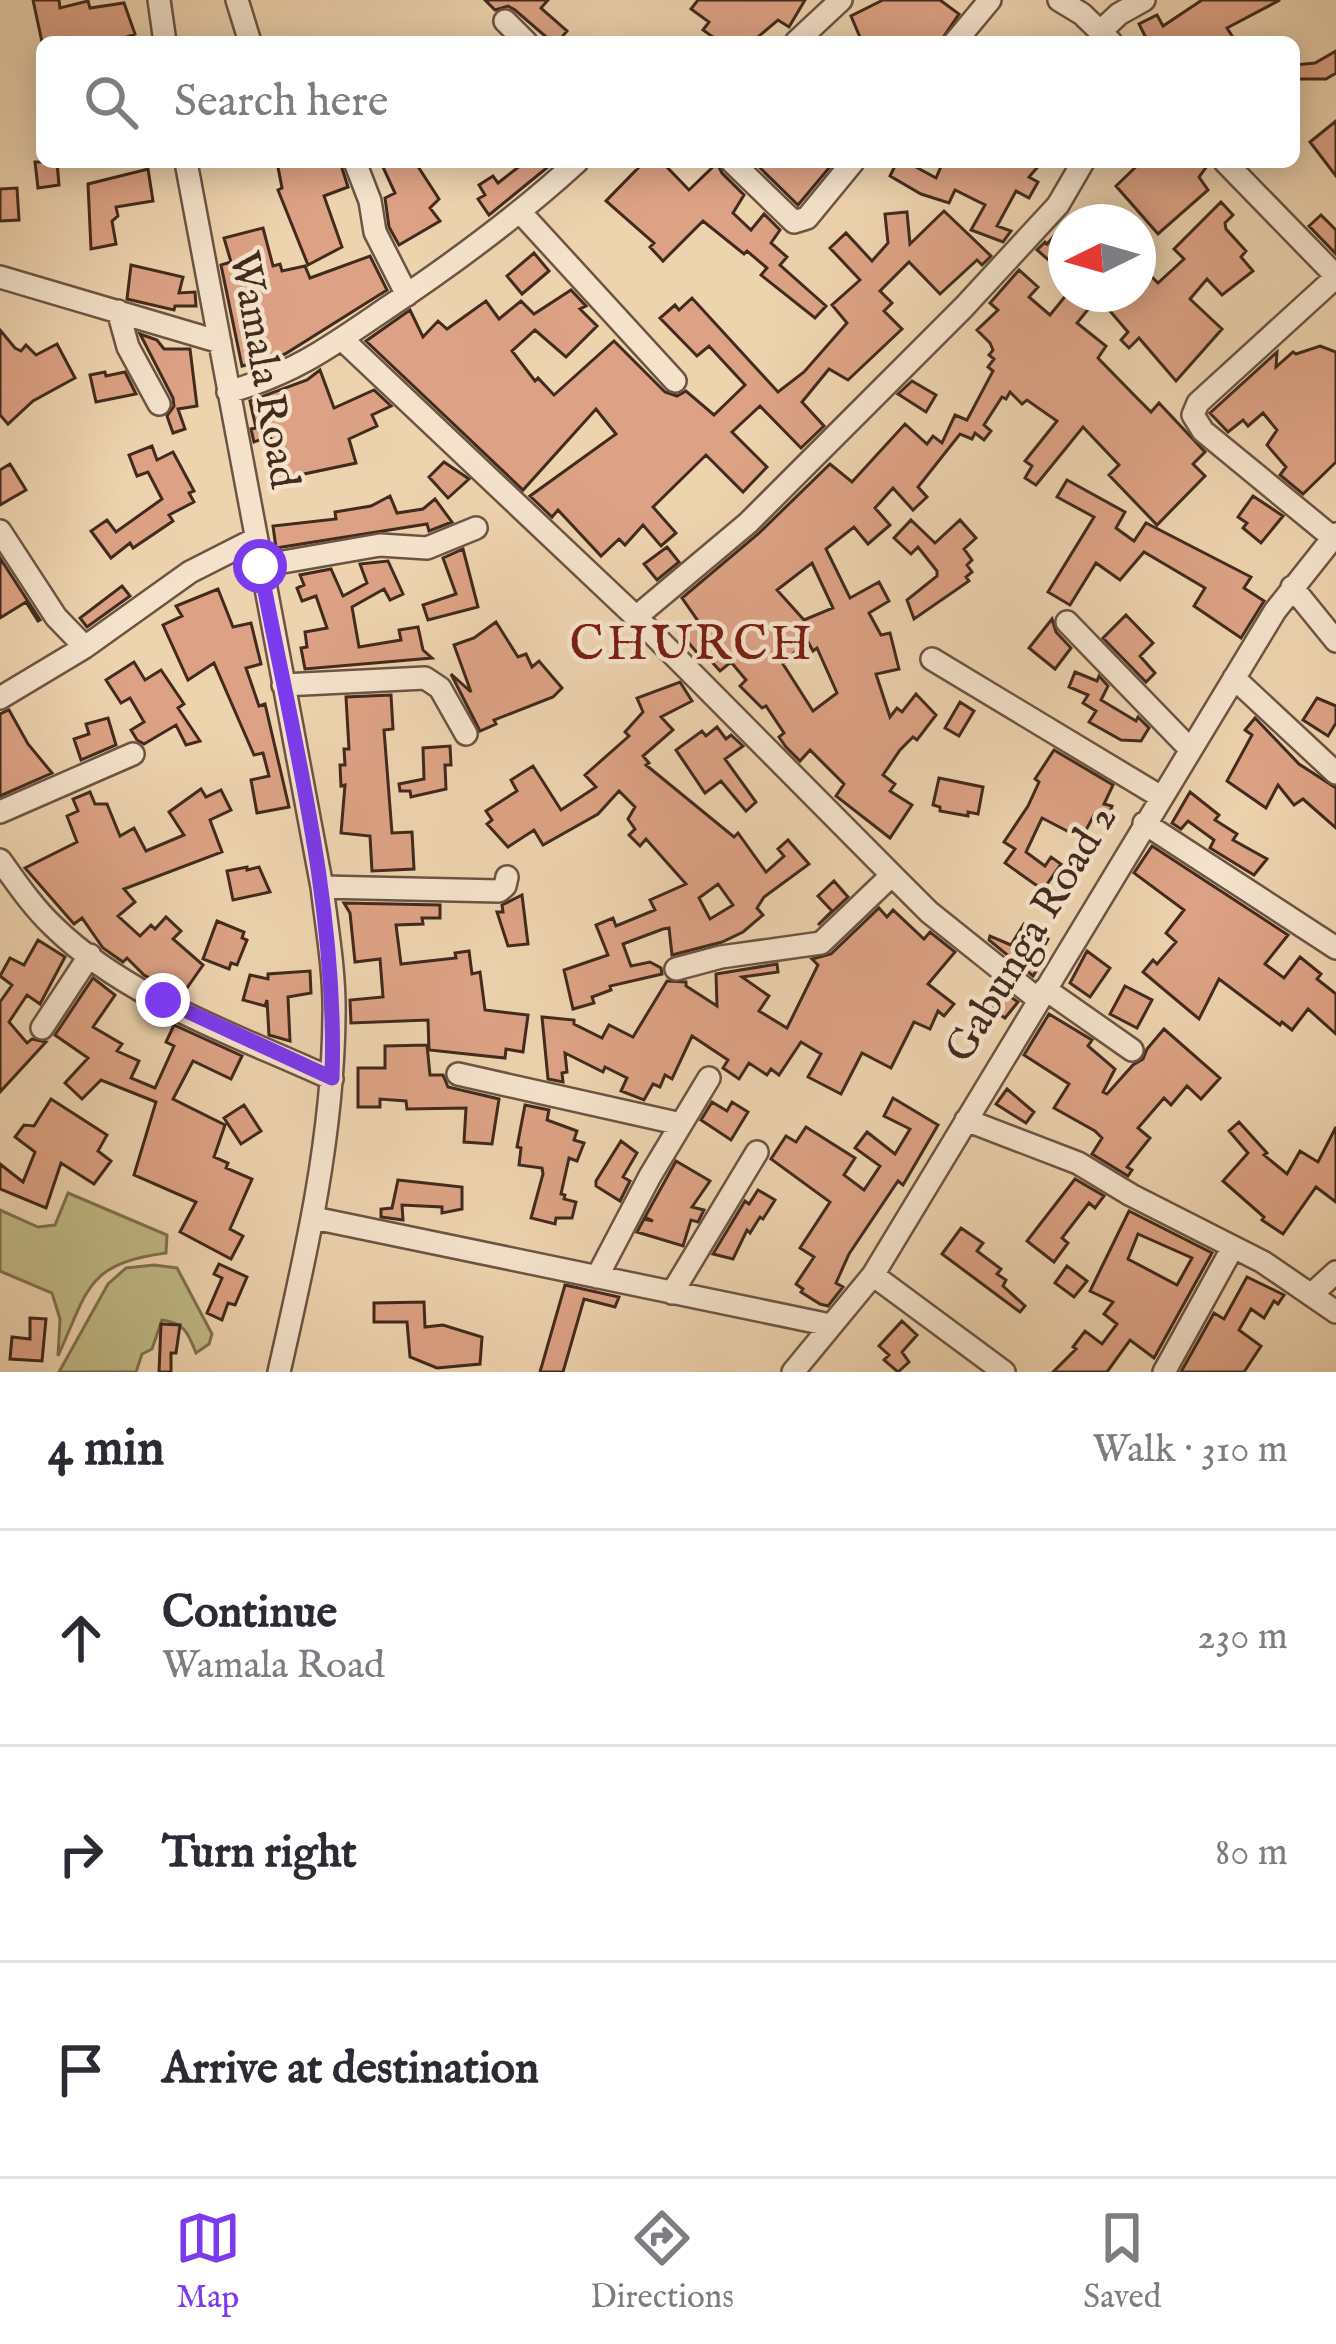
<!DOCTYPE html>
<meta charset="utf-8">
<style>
:root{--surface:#fff;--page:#f7f7f7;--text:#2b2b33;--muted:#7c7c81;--line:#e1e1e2;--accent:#7c3aed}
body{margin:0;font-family:"IM FELL English",serif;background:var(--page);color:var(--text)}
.compass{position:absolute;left:1048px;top:204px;width:108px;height:108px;border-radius:50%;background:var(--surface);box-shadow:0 6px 30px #0003;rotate:265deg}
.stop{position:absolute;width:36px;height:36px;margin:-27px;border:9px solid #7c3aed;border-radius:50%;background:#fff}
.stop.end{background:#7c3aed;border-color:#fff;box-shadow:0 3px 12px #0008}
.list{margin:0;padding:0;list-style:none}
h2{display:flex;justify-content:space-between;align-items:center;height:156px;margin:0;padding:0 48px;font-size:51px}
h2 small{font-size:39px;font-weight:400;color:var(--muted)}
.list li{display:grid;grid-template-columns:78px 1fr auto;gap:36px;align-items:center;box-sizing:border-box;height:216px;padding:0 48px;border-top:3px solid var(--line)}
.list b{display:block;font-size:45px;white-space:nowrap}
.list p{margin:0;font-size:39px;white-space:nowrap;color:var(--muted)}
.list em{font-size:39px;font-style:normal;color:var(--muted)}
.icon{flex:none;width:66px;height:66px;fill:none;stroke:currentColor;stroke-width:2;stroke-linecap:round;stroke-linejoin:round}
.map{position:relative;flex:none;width:1336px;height:1372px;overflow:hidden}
.search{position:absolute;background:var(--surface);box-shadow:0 6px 30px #0003;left:36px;right:36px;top:36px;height:132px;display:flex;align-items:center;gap:30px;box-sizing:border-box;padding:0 42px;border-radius:18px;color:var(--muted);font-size:45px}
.sheet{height:804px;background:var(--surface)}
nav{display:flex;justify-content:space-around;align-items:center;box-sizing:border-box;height:168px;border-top:3px solid var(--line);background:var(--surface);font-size:33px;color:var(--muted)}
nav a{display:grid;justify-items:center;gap:6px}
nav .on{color:var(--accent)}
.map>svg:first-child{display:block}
</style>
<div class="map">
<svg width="1336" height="1372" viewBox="0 0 1336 1372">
<rect width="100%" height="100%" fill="#eed3af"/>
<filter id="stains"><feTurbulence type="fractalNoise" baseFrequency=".00167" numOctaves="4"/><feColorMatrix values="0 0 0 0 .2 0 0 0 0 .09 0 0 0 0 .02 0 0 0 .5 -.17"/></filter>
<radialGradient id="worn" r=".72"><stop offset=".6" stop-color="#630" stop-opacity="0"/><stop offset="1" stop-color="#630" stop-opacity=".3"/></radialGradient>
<path fill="#c0ba86" stroke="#817252" stroke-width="3" d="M68,1193l99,42 -1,18c-80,11 -77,35 -108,103l2,-37 -8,-26 -52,-22v-61l38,17 17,-2z
M154,1265l23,3 35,66 -3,10 -13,9c-8,-20 -11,-30 -34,-33l-10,29 -10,5 -6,18h-77l49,-88 18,-16z"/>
<path fill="#dda285" stroke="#422a1d" stroke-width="3" fill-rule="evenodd" d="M33,0h26l1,8 28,-7 2,7 34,-5 11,31 -21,8h-72z
M485,0h63l-7,8 26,23 -9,11h-6l-37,-32 -7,-4 -13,4z
M698,0h107l-16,27 -11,-7 -26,22h-32l-17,-12 6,-8 -18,-13z
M883,0h57l19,14 -19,28h-78l-11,-26z
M1202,0h78l-53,28 9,14h-88l-9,-18 18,-9 6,11z
M1336,51v22l-10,6h-32v-14l21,-2z
M1336,121v55l-26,-34z
M35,162h22l2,23 -21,3z
M277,162h63l8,25 -24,9 18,51 -34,18 -30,-75 4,-2z
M388,162h27l24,37 -9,9 10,13 -41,24 -10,-18 -4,-29 10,-5 -13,-28z
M525,162h29l-65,53 -11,-16 7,-4 -6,-10 14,-9 5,7z
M631,162h31l27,28 28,-27 5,10 22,22 -11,18 18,17 13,-16 16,16 -9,13 16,14 -7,8 46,41 -11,12 -54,-43 6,-7 -20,-17 -3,3 -41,-33 -40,40 -13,-14 4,-4 -48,-42 32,-33z
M754,162h80l-36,43z
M897,162h19l-2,4 22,12 7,-16h99l-13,15 9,5 -9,16 -13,-7 -19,35 14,5 -8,11 -32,-12 14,-25 -30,-15 -6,13 -28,-9 -31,-18z
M1141,162h69l-11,15 9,13 -50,44 -42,-48z
M148,169l5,32 -37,6 2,9 -6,5 4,23 -25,5 -3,-65z
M17,188l2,32 -19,1v-32z
M1221,202l12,13 -8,8 1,6 20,22 -5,6 12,14 -31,24 -15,-16 -17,20 32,30 -46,52 -37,-43 -10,10 -8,-8 7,-8 -30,-35 -21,26 29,23 -8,12 36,37 17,17 8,-9 46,49 -12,12 12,12 -48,49 -48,-50 10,-10 -36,-38 -47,58 -11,-7 7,-12 -7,-5 32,-40 -30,-21 -5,4 -12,-12 -4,7 -4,-2 -18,28 7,6 -7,9 -9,-7 -3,6 -12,-5 -42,53 9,10 -14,13 -20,-22 -18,20 15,17 -22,19 -14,-17 -28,22 24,49 29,-16 10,19 -20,12 12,22 9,-2 9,36 -23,5 14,43 7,-9 5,4 14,-18 20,21 -19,25 -4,-3 -13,13 -17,25 12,9 -5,7 22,14 -22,33 -54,-42 8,-12 -34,-34 -10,11 -14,-14 -7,-10 5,-4 -18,-27 -4,2 -22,-22 6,-6 -15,-18 -11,9 -17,-19 -4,3 -18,-21 17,-13 -16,-23 76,-64 72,-70 22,18 53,-58 22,20 6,-8 9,7 13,-28 12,5 26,-49 -5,-4 6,-8 -5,-4 4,-5 -3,-7 -13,-13 21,-20 -8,-7 29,-33 19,17 -9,10 21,18 17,-21h71v-31l20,20 26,-24 -10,-10zM812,563l21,45 -29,12 -27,-30zM807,640l6,11 4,-3 20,45 -24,18 -30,-47z
M944,211l47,45 -9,9 -5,-5 -37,34 -31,-32 -29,29 12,12 -8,8 18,18 -54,51 -19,-11 -27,33 22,24 -23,22 -41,-42 -28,26 35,35 -24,25 -37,-37 -53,52 23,26 -15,13 -18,-21 -18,20 -6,-6 -18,17 -43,-46 -6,7 -22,-21 86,-62 -20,-25 -73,81 -157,-149 44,-31 13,27 15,-16 9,8 39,-28 13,18 22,-18 13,13 37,-24 15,16 -6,3 17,17 -31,31 -31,-27 -23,21 23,30 3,-3 16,17 60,-54 51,51 12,4 9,-5 28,24 31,-30 -36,-39 -12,10 -37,-38 15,-13 4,5 13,-12 86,94 26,-20 43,-49 -15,-18 28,-25 -30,-32 16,-15 26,28 16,-18 -3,-29 22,-2 3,32z
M1321,215l15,15v24l-27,-28z
M1066,222v53l-29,-25 8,-8 2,2z
M263,228l10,38 7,-2 2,7 23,-5 5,12 60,-22 17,34 -102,64 -43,12 -21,-101 10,-3 -7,-24z
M534,253l15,18 -27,23 -15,-18z
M131,265l52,12 -4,16 16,-1 1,14h-21l-1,4 -47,-11z
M0,330l15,18 6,3 5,-6 10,10 21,-11 18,34 -42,23 -25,23 -8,-9z
M140,334l17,6 7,9h26l7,57 -19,3 7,20 -12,4 -6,-17 7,-10 -1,-8z
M1320,346l16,6v110l-33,32 -23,-19 6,-8 -19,-22 10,-15 -14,-17 -15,13 -5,-6 -15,12 -18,-19 67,-61 -1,15 17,-15 3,2z
M320,370l14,38 40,-18 17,16 -19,9 5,11 -28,13 7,24 -66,14 1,4 -21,5 -2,-13 13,-3 -11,-34 -16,6 -3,-13 5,-1 -6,-27 57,-21z
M105,372l1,4 19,-4 11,22 -40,8 -6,-27z
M912,381l24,14 -10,17 -28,-18z
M152,446l5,14 16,-8 21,39 -5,2 5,9 -25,13 4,6 -40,27 -3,-5 -19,15 -20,-27 16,-11 9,12 46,-33 -14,-27 -11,4 -8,-21z
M444,462l25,17 -21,19 -19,-21z
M10,464l16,26 -26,15v-35z
M1067,480l58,32 -9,16 18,13 12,-18 105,54 -7,11 20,13 -23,37 -47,-32 11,-18 -61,-36 -24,28 -24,-17 -26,42 -22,-13 46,-75 -37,-20z
M390,496l7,17 26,-4 12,-10 17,23 -23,9 -2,-7 -151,24 -3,-22 63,-7 -1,-7 36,-6z
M1253,496l30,20 -22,27 -18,-15 4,-5 -9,-6z
M911,520l24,23 25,-23 16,18 -12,11 8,11 -5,5 5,7 -6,5 3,4 -55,38 -7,-19 30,-24v-5l-19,-24 -7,7 -17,-16z
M667,547l12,15 -22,18 -13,-16z
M463,549l15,58 -50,13 -5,-15 33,-11 -13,-36z
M0,558l40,62 -2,1 -12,-19 -26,16z
M388,561l15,33 -13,6 -6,-11 -32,18 7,40 42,-7 -2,-10 19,-3 5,23 9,8 -127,11 -4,-21 6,-1 -2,-15 22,-4 -11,-32 -14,5 -5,-13 7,-3 -4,-10 31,-6 12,27 24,-13 -7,-19z
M122,586l8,10 -43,31 -7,-9z
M218,589l15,38 18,-4 10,41 -15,4 13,38 6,-2 24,103 -32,6 -6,-33 18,-4 -6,-23 -9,2 -40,-92 -26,17 -25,-55 19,-9 -6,-10z
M1126,615l27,28 -13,13 15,17 -9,9 -43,-44z
M1052,619l4,13 15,16 -16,21 -26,-21z
M496,622l22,35 8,-3 6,13 7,-6 23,27 -9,9 -59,23 2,4 -16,7 -29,-57 20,18 -17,-47 20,-7z
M134,662l11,18 16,-10 23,34 -6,4 22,33 -14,4 -10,-20 -32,19 -7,-4 -6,-10 13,-8 -14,-24 -9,5 -15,-23z
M1075,672l22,9 2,-5 9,10 -7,14 35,21 2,-4 11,11 -8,13 -20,-1 -32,-18 7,-11 -13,-8 5,-8 -19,-8z
M680,682l12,19 -31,16 12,13 -30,26 6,7 -3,2 88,72 4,-4 28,39 18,-16 -6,-7 10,-9 21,24 -45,33 -7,11 6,7 -20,17 -21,10 -50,13 -3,-27 -6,1 -40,15 8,22 19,-4 11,6 1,6 -52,12 1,4 -19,7 2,6 -21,6 -9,-39 44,-15 -12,-30 17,-7 3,8 39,-16 -5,-10 36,-16 -40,-45 -6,7 -11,-11 6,-6 -7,-10 7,-12 -16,-16 -21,23 -55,31 -9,-15 -26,17 -21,-23 5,-4 -6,-9 31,-20 -6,-11 22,-14 28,44 35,-23 -11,-12 44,-39 -4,-4 18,-20 -6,-14zM718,884l15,21 -23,14 -11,-21z
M391,695l2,34 -9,1 8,103 20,-1 2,37 -42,2 -2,-35 -29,-3 4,-48 -4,1 -1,-21h5l-1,-16h5l-3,-52z
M1317,698l19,8v17l-8,13 -25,-16z
M960,702l14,9 -15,25 -14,-8z
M9,710l19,34 24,29 -52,23v-82z
M108,718l8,27 -35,15 -7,-21 15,-5 -3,-10z
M1255,718l44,46 37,24v40l-33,-29 -9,6 -16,-20 -12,23 -39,-27 25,-46 -7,-5z
M717,727l9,12 5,-4 12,11 -18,13 31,43 -10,9 -25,-30 -16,12 -29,-43 26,-19 4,5z
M450,746l1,19h-6l1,24 -35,8 -1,-6h-10l-1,-7 25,-5 -1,-31z
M1054,750l59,35 -9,19 8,2 -4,13 -14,-4 -9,17 -9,-5 -3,7 -31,-16 -16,34 19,14 6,-9 10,7 -18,26 -38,-27 10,-14 -11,-7 24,-36 11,-24 -4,-3z
M939,778l44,9 -5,27 -10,-2v4l-28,-5v-4l-7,-2z
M201,789l5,8 15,-7 10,20 -21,10 12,32 -98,37 11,13 -17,14 22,20 11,-11 4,4 11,-12 15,14 -8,8 30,26 -21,30 -38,-20 -17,-17 -4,4 -20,-14 -21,-30 -8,6 -49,-56 52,-26 -10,-26 11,-5 -5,-12 17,-7 5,12h12l13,32 14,-8 12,23 38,-16 -15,-23z
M1190,792l29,23 -4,5 22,14 -4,6 34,19 -13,16 -44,-27 4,-8 -26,-19 -7,8 -9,-6z
M1152,846l136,89 -23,29 19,14 16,-21 21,17 -4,5 19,15v40l-28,-25 -16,21 -10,-8 -2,3 -61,-46 -20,40 -56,-47 10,-12 4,4 19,-22 -10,-9 18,-23 -50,-37z
M247,867v3l12,-3 11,25 -37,8 -6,-29z
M834,881l14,16 -30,28 14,-14 -14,-15z
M522,895l6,49 -20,2 -11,-34h6l-1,-7z
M344,903l96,2v13h-18l1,6 -27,1 5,39 55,-6 -1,-5 14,-2 3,23 8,-2 5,38 43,5 -5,37 -17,-3 -1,9 -76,-8 -1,-30 -77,3 -1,-23 33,-3 -3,-38 -25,3 -5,-49z
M879,908l8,9 6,-7 31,29 6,-7 25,20 -27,32 26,20 -10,12 -6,-5 -8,18 -16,-7 -23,46 -29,-15 -21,41 -33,-17 13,-23 -20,-12 -22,33 -8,-6 -4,6 -18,-12 -10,16 -16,-11 5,-8 -36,-24 -20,43 -7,-4 -5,12 -7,-3 -9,16 -23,-9 6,-13 -22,-11 -2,5 -38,-19 2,19 -5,1 1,9 -15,-3 -6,-62 32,3v4l28,14 7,-13 24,12 34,-56 19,1v4l31,20 -1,-32 61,-10 1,8 -36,5 27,19 -10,15 28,17 31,-63 -6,-6 19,-5z
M217,921l27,11 -2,6 5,2 -10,25 -6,-2 -2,6 -26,-10z
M1024,924l24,15 -14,25 6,1 -7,11 -44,-36 1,-4 21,9z
M38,940l27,17 -25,47 -13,-9 -18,27 18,21 5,-4 14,3 -46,50v-90l12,-17 -12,-9 10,-18 14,7z
M1087,951l23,17 -20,29 -20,-14z
M310,971l1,22 -23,4 2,44 -21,-6 -2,-35 -2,6 -22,-6 7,-25 18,4v-5z
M93,978l22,17 -22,32 29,17 -5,7 22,10 -8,17 24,10 19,-42 -8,-4 8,-17 68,31 -11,23 -38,-18 -20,38 52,26 -11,32 14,6 -2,5 26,11 -22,50 13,7 -12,23 -51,-27 16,-30 -62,-27 22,-73 -55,-22 -19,19 -17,-16 23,-25 -33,-23z
M1125,986l27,14 -15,28 -27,-14z
M997,987l21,15 -13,16 -13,-8 3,-5 -6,-3z
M1049,1014l43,26 -4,6 27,23 -12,23 4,2 26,-29 10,-6 4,-10 17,-20 56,49 -19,21 -14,-13 -16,19 -7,-7 -26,30 12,10 -23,29 5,3 -4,6 -36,-22 10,-16 -7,-7 -41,-23 15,-24 -45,-29z
M427,1045l3,30h13l5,12 51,12 -7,45 -28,-2 2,-34 -59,1 -1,-8 -26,-2v8h-22v-39h27v-22z
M1007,1089l27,23 -8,11 -30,-19z
M893,1098l45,27 -35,60 -5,-4 -49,73 -13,29 7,4 -15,19 -8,-2 -19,-12 2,-3 -7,-5 18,-27 -14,-9 30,-46 -59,-43 15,-23 10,6 10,-15 49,31 -11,17 20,15 16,-24 -25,-18 12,-16 28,22 15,-25 -26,-13z
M51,1099l56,36 -9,16 13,10 -17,23 -33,-21 -15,45 -46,-19v-25l23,18 12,-30 -20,-15 9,-12 10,1z
M712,1102l15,9 5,-9 16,10 -17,28 -30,-20z
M244,1105l17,26 -20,13 -17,-26z
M525,1105l24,5 -2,10 30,11 -3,9 10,3 -7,18 -8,-3 -8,36 4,1 -1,4 12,3 -4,16h-16l-1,6 -24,-6 12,-44 -1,-6 -23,-3 2,-17 -4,-1z
M1239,1122l28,31 -3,2 23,19 13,-23 18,11 18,-35v75l-20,-15 -33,47 -21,-14 2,-3 -41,-36 25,-28 -19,-22z
M621,1141l16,12 -14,24 7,4 -10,20 -24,-15v-5z
M676,1161l34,20 -18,26 12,3 -6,12 -7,-2 -8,26 -46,-14 7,-13 9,2 -8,-4z
M1075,1179l29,17 -9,12 -6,-5 -27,35 6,5 -14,19 -27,-21z
M398,1180l64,7v22l-20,4v-6l-40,-2 1,15 -22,-3v-8l11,-1z
M758,1190l17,10 -12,19 -3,-2 -10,16 -3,-3 -14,29 -20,-5 32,-53 4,3z
M1129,1211l83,42 -58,105 -24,-18 -23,32h-54l23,-23 -3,-2 12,-16 17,13 15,-20 -13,-10 9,-12 -23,-11zM1138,1234l54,24 -15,27 -49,-26z
M961,1228l22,15 -6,8 24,18 -4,5 9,6 -3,6 22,20 -5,6 -78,-58z
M219,1264l28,13 -12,28 -7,-2 -6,17 -15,-7 15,-35 -8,-4z
M1067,1266l20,15 -13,16 -19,-14z
M1247,1277l37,18 -6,9 -4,-3 -10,17 -13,-9 -12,21 22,16 -17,26h-63l33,-59 10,6z
M565,1285l54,12 -4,10 -31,-8 -21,73h-23z
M424,1302l1,25 18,-2 39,12 -2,27 -43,4 -27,-11 -3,-35h-33v-19z
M30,1318l16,1 -4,42 -32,-2 2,-22 18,2z
M902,1321l15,14 -15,17 7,10 -11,10 -14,-12 5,-5 -10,-9z
M161,1324l19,1 -4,28h-5v19h-12z"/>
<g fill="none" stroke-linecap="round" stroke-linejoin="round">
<defs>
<path id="minor" d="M159,0l6,42
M237,0l13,42
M1059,0l23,14 29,28
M505,21l21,21
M1101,31l18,-17 25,-14
M796,42l45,-42
M955,42l35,-42
M186,162l136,725c5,42 13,86 12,129 -1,121 -28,238 -55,356
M355,162l15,39 5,31 32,63
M732,162l62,60 13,-4 46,-56
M1225,162l111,114
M522,214l153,167
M0,277l220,65
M118,311l10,36 31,57
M343,340l293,277 256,258 -71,68 -100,14 -45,12
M228,392c65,-18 102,-45 156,-82 69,-46 132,-92 193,-148
M0,531l56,86 29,30
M1332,537l-129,-106 -10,-16 5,-12 138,-126
M260,566l120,-21 47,3 49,-20
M1292,587l44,54
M636,617l112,-94 216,-216 94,-102 25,-43
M1067,622l123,127
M932,659l229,138
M1234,678l102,95
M283,685l142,-7 15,10 26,46
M0,698l85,-51 105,-75 65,-33
M0,812l133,-58
M1144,823l192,125
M0,860c16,22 32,46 53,66 74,73 186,110 279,153
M892,875l37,37 110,88
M322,887l177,4 6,-5 2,-9
M1045,989l87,61
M42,1028l48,-73
M458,1074l223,50
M966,1120l112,43 53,32 132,67 73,50
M314,1218l516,107
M873,1275l131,97
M597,1277l53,-101 59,-98
M672,1293l85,-141
M1312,1294l24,-22
M793,1372l80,-97 402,-664 61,-77
M1164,1372l69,-125"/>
</defs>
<use href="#minor" stroke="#6d5442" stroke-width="26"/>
<use href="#minor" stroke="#f4e2cb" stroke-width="21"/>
</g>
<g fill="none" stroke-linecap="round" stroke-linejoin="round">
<path stroke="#7c3aed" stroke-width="15" d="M163,1000l169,78c6,-173 -40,-343 -72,-512"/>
</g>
<g text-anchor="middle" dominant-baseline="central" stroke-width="9" stroke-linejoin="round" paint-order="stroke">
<g font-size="42" fill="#422a1d" stroke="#f4e2cb">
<text transform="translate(263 370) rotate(80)">Wamala Road</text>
<text transform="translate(1032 934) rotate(-59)">Gabunga Road 2</text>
</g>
<g font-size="48" letter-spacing="3" fill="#7a1f14" stroke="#f4e2cb">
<text x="692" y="646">CHURCH</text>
</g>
</g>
<rect width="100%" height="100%" filter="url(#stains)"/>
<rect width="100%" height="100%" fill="url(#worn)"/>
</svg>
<svg class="compass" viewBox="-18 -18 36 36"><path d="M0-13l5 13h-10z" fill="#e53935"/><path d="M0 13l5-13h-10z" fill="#7c7c81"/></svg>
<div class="stop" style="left:260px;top:566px"></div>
<div class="stop end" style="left:163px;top:1000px"></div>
<div class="search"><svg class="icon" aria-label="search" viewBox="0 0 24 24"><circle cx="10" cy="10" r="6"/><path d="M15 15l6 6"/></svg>Search here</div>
</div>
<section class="sheet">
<h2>4 min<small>Walk · 310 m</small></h2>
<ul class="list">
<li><svg class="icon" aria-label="ahead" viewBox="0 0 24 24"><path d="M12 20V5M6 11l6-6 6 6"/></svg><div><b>Continue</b><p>Wamala Road</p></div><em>230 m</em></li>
<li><svg class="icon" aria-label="right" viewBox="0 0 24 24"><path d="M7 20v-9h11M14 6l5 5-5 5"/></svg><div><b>Turn right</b></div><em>80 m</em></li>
<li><svg class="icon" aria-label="arrive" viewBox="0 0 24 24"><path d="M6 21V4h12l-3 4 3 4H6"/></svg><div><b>Arrive at destination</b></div></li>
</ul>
</section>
<nav>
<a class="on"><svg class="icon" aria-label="map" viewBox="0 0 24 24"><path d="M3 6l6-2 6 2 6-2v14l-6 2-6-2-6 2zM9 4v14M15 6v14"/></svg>Map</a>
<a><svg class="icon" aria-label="directions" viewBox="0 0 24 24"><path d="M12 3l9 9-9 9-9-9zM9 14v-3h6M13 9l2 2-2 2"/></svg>Directions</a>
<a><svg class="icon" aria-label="saved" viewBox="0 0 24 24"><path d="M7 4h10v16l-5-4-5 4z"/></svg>Saved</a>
</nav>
